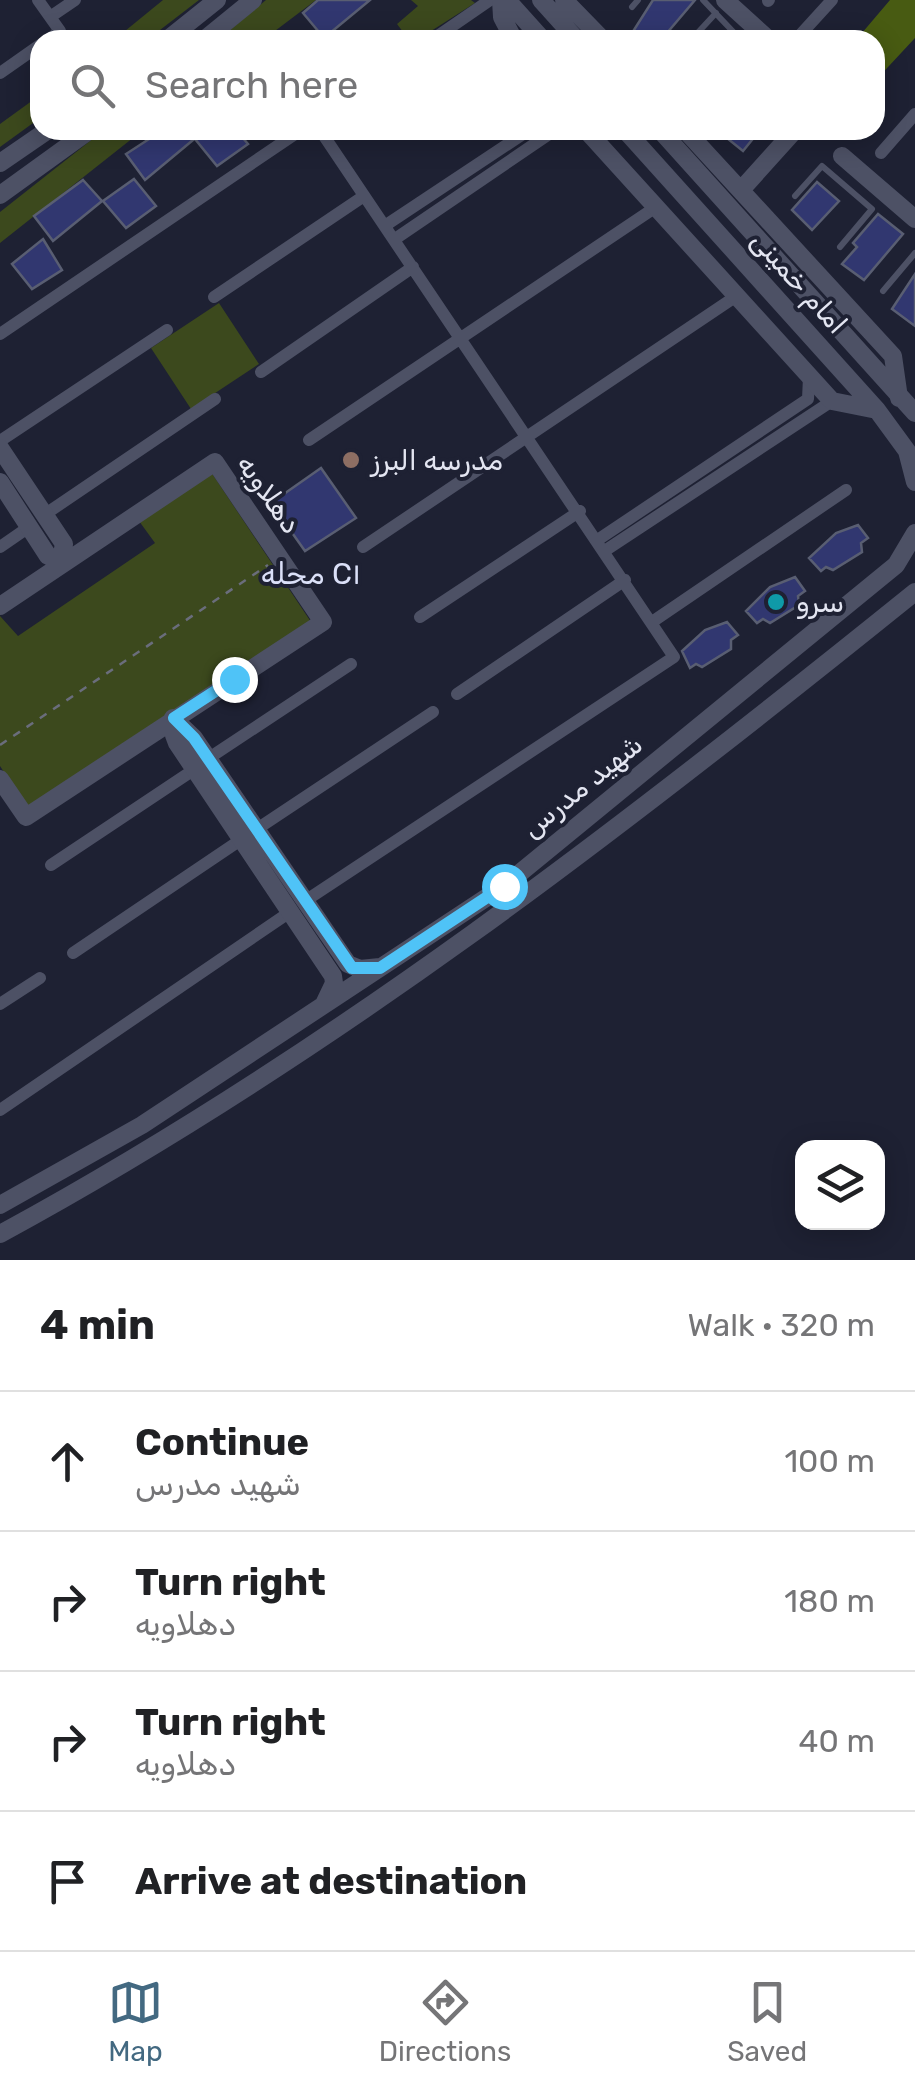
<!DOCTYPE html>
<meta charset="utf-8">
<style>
:root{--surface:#fff;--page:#f6f6f6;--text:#202124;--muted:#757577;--line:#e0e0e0;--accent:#436981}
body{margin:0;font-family:Rubik,"Noto Naskh Arabic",sans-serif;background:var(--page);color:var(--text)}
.controls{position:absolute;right:30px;bottom:30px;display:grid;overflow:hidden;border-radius:20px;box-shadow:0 5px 25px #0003}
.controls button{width:90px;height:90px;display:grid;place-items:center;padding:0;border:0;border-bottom:2px solid var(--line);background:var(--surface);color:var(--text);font:50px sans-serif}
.stop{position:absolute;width:30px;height:30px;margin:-22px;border:8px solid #4fc3f7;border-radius:50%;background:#fff}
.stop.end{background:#4fc3f7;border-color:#fff;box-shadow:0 2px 10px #0008}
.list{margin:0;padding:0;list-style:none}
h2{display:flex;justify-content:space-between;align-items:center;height:130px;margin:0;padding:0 40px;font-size:42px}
h2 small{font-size:32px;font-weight:400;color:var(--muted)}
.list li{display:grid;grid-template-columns:65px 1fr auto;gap:30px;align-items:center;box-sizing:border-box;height:140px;padding:0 40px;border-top:2px solid var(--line)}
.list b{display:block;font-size:38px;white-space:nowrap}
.list p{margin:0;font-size:32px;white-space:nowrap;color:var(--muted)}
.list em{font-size:32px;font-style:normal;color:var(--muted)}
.icon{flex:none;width:55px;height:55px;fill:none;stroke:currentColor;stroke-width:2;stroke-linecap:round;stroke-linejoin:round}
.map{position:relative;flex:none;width:915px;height:1260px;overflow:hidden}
.search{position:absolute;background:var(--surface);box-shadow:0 5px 25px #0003;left:30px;right:30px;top:30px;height:110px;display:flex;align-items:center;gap:25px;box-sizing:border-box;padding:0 35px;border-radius:30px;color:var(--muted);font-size:38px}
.sheet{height:690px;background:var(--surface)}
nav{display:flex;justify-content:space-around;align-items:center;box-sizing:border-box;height:140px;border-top:2px solid var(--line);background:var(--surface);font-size:28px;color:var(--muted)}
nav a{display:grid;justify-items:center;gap:5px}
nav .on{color:var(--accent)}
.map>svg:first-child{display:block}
</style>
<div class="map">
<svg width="915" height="1260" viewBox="0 0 915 1260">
<rect width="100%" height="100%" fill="#1e2133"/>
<path fill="#3c491d" d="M163,0h36l-52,40h-33z
M266,0h50l-53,40h-45z
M411,0h60l4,3 -58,37h-8l-12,-16 21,-18z
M40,95v23l-40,29v-23z
M104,130h39l-143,113v-31z
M219,303l40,61 -68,45 -40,-61z
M211,472l100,150 -283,187 -28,-43v-150l18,20 137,-93 -16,-22z"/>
<path fill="#485b12" d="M890,0h25v38l-40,43v-41h-19z"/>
<path fill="#313770" stroke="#595e72" stroke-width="2.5" d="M318,0h52l-46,38 -21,-25z
M653,0h42l-34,40h-22l-7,-7z
M163,130h22l8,10 -48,40 -19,-26z
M208,130h28l12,14 -31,22 -22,-27z
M717,130h43l-17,21z
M134,179l22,27 -30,22 -23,-27z
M83,180l19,21 -49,40 -19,-25z
M817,182l22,19 -27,29 -20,-20z
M878,214l25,20 -39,46 -22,-16 15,-17 -4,-4z
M43,239l19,31 -30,19 -20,-25z
M915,274v52l-23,-17z
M321,468l35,50 -51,33 -34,-48z
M858,525l10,13 -7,5 1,9 -29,18 -7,-3 -5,4 -12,-13 27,-25z
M795,577l10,14 -7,5 1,9 -29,18 -7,-4 -6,4 -11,-12 24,-24z
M727,622l11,13 -7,5v9l-29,18 -6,-3 -6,4 -8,-17 23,-21z"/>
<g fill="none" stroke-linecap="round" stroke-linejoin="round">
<path stroke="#6a6d7c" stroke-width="2.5" stroke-dasharray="8 8" stroke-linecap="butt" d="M0,745l268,-180"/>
<path stroke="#4d5165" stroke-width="6" d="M703,0l38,40
M632,7l6,-7
M691,40l25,-27
M795,196l27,-30 50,43 -32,38
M883,291l32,-38"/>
<path stroke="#4d5165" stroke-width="12" d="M38,0l22,31 -12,9
M768,1l1,-1
M50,17l25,-17
M801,34l31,-34
M432,40l58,-40
M0,73l40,-28
M881,153l34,-39
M386,225l143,-95
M395,239l160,-109
M214,297l150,-101
M0,334l301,-204
M261,372l152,-105
M309,440l347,-233
M0,441l167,-111
M44,515l171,-116
M599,539l209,-140 1,-22
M0,547l29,-20
M363,547l372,-250
M606,550l226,-149
M420,617l160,-106
M652,622l194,-132
M457,694l168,-114
M209,758l142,-94
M257,829l176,-117
M51,865l144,-96
M305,901l369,-244 -354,-527
M73,953l169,-114
M0,1004l40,-26
M0,1110l290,-198"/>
<path stroke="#4d5165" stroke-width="18" d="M501,0l1,17 12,23
M507,0l36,40
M541,0l36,40
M564,0l39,40
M725,0l44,40
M167,40l50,-40
M204,40l49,-40
M586,130l246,271 45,9
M625,130l252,280 30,41 8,31
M660,130l255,283
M685,130l208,226 6,42
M842,156l73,63
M0,163l48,-33
M741,190l54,-60
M0,195l90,-65
M0,448l64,96 -3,15
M0,482l48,74 13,3
M0,606l215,-144 108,160 -297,195 -26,-38
M173,718l21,20 154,226 12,5 20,-2
M179,726l-5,9 3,8 156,233 1,7 -10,21
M0,1205l142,-80 362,-239 392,-321 19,-32
M0,1234c328,-178 625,-408 915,-642"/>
</g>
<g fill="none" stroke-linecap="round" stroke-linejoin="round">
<path stroke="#4fc3f7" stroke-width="12" d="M234,679l-60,39 20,20 158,230h28l124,-82"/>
</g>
<circle fill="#8d6e63" stroke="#1e2133" stroke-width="4" cx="351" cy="460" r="10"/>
<circle fill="#0f9aa8" stroke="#1e2133" stroke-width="4" cx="776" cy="602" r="10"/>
<g text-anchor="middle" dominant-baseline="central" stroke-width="8" stroke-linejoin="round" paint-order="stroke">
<g font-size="28" fill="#e3e5f1" stroke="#1e2133">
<text transform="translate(799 282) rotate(48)">امام خمینی</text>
<text transform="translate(269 494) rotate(55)">دهلاویه</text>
<text transform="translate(582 786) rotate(-39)">شهید مدرس</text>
</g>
<g font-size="28" fill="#e3e5f1" stroke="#1e2133" text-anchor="start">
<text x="371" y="460">مدرسه البرز</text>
<text x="796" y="602">سرو</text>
</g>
<g font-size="30" fill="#dbe0f8" stroke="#1e2133">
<text x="311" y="574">محله C۱</text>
</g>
</g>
</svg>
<div class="controls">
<button><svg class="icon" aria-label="layers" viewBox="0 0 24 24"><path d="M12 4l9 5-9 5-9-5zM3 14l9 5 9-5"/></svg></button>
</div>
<div class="stop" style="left:504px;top:886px"></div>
<div class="stop end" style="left:234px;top:679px"></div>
<div class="search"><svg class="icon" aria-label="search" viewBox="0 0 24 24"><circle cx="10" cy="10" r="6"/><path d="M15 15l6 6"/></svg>Search here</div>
</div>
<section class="sheet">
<h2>4 min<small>Walk · 320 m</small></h2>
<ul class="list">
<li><svg class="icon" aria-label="ahead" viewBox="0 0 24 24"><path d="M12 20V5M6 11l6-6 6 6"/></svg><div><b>Continue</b><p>شهید مدرس</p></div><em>100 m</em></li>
<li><svg class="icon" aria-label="right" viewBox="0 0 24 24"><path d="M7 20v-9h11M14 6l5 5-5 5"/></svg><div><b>Turn right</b><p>دهلاویه</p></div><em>180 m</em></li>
<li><svg class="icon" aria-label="right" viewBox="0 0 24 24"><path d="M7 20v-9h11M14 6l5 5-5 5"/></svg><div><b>Turn right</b><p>دهلاویه</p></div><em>40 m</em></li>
<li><svg class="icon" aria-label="arrive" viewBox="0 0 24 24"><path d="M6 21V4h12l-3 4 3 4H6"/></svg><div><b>Arrive at destination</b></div></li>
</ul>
</section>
<nav>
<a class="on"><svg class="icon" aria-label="map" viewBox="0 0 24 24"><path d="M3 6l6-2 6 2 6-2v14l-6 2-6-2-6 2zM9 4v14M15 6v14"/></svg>Map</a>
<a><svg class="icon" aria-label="directions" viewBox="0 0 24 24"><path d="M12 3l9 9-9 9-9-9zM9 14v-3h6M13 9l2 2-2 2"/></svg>Directions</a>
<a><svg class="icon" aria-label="saved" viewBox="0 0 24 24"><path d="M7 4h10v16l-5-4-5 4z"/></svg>Saved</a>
</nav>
